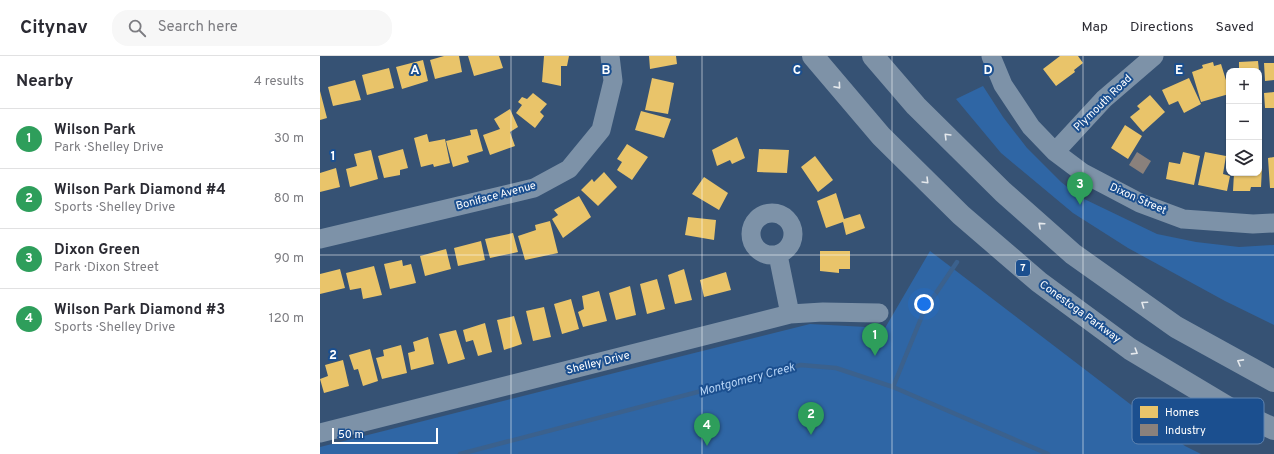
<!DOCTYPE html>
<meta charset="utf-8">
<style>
:root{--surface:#fff;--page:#f7f7f7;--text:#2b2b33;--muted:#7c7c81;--line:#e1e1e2;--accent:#6b6f79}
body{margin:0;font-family:Overpass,sans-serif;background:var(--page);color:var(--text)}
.controls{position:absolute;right:12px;top:12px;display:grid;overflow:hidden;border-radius:8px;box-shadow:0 1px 3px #0004}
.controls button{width:36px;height:36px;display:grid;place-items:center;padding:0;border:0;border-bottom:1px solid var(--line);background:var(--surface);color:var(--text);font:20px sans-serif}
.scale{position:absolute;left:12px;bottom:10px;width:106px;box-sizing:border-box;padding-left:4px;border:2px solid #fff;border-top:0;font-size:11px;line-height:14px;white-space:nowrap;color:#fff;-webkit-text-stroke:3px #1b4f8f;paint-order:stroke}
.you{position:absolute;left:604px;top:248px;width:14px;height:14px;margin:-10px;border:3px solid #fff;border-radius:50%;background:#1a73e8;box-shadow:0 0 0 6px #1a73e833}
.badge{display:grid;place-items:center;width:26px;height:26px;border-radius:50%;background:var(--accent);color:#fff;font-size:13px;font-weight:700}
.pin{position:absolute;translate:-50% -33px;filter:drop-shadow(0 1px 2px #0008)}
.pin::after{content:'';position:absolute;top:21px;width:14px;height:12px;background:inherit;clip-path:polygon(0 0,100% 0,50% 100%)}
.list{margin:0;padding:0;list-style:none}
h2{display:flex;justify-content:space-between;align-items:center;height:52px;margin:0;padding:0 16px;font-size:17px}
h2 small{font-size:13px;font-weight:400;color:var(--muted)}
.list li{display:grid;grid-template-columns:26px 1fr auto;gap:12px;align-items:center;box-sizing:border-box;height:60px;padding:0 16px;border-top:1px solid var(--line)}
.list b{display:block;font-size:15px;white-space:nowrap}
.list p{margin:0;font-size:13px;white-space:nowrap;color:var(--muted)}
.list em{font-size:13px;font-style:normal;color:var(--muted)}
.icon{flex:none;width:22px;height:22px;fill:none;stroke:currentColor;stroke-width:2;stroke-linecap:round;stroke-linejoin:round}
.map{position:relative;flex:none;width:954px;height:398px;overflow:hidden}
header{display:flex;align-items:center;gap:24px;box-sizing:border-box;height:56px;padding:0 20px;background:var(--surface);border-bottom:1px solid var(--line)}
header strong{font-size:19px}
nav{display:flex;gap:22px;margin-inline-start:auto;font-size:14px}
.search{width:280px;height:36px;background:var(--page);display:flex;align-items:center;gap:10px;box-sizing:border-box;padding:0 14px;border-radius:16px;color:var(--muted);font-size:15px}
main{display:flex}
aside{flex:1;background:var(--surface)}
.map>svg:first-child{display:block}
</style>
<header>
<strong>Citynav</strong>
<div class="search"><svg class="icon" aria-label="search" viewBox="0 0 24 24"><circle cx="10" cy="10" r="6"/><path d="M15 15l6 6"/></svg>Search here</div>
<nav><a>Map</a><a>Directions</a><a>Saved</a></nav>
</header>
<main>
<aside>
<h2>Nearby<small>4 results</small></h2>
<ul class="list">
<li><span class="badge" style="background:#2e9e5b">1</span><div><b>Wilson Park</b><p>Park · Shelley Drive</p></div><em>30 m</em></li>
<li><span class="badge" style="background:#2e9e5b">2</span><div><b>Wilson Park Diamond #4</b><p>Sports · Shelley Drive</p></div><em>80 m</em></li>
<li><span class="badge" style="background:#2e9e5b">3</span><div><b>Dixon Green</b><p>Park · Dixon Street</p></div><em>90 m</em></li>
<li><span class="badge" style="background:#2e9e5b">4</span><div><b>Wilson Park Diamond #3</b><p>Sports · Shelley Drive</p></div><em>120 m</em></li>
</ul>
</aside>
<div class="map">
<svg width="954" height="398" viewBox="0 0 954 398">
<rect width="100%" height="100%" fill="#365274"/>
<path fill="#2f66a5" d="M663,30l20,31 24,31 34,34 19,15 77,37 39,8 43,5 35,-2v80l-49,-24 -97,-53 -55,-35 -72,-60 -45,-54z
M610,195l255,195 16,8h-881v-7l490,-123 75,4z"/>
<path fill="#e9c46a" d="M124,0h15l3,16 -27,7 -5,-19z
M148,0h31l4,12 -29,8z
M224,0h25l-2,10h-6v20l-19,-4z
M329,0h27l1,8 -27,5z
M740,0h18l5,7 -9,7 1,2 -19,14 -13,-17z
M103,4l5,21 -26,8 -6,-22z
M938,5l1,10h-20v-9z
M893,6l1,4 7,-2 8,26v4l-28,8 -9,-30 11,-4 -1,-3z
M944,7h10v17l-9,1z
M69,12l5,20 -27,7 -5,-20z
M332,22l22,5 -6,31 -23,-4z
M869,22l12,26 -17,9 -6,-12 -9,4 -7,-15z
M35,24l6,20 -28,6 -5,-19z
M0,35l7,27 -7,2z
M954,36v16h-9l-1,-15z
M213,37l14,11 -7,8 4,4 -9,12 -19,-15 6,-8 -4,-3 4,-5 5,2z
M830,39l15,17 -22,20 -13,-15 10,-8 -3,-3z
M190,53l8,18 -8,5 5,14 -25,9 -7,-20 17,-6 -6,-10z
M321,55l30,8 -7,19 -29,-8z
M805,69l17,11 -14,23 -17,-11z
M157,73l6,22 -16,5 2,6 -16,5 -7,-26 25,-6 -1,-5z
M107,78l2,8 16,-3 5,24 -16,4 -1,-3 -12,3 -7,-29z
M417,81l8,21 -13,6 -2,-4 -13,6 -5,-16z
M307,88l21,13 -16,23 -15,-10 5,-8 -5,-3z
M83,93l5,19 -8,2v5l-16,3 -6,-22z
M439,93l30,1 -2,23 -30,-1z
M51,94l7,29 -28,8 -4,-18 11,-3 -3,-12z
M863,96l17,4 -6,29 -28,-6 3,-17 11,2z
M885,96l21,4 -3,18 7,2 -3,15 -29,-6z
M495,100l18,24 -15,12 -17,-25z
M954,101v31h-4l-2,-30z
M16,112l4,19 -20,5v-19z
M939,112h3l-1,19h-10l-1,4h-17l1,-18h25z
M284,116l13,15 -19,19 -17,-16 11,-11 2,3z
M384,121l24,16 -9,17 -27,-16z
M516,137l8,26 16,-5 5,14 -19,7 -3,-13 -17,6 -9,-27z
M259,140l12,21 -28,21 -11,-19 6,-4 -4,-5z
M368,161l28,3 -2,20 -29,-5z
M230,165l8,32 -33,7 -7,-24 18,-6 -1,-5z
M193,177l5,19 -28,6 -5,-19z
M161,185l4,19 -27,6 -4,-18z
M126,193l5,20 -26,7 -5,-20z
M500,195h30v18h-11v4l-19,-2z
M82,204l1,6 8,-2 5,19 -26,6 -6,-25z
M54,210l8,29 -19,4 -2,-11 -11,2 -4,-17z
M20,213l5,19 -25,6v-20z
M364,213l8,31 -17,4 -7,-29z
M406,216l5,18 -27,7 -4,-17z
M337,223l8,30 -18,5 -7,-30z
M310,230l6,29 -20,5 -7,-27z
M279,235l8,30 -24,6 -5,-15 6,-3 -2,-13z
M251,243l8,30 -17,5 -8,-30z
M224,251l7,30 -18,4 -7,-30z
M194,260l8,28 -18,6 -7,-30z
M165,267l7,29 -14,4 -5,-16 -7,2 -3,-12z
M136,274l9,29 -17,5 -9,-30z
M108,281l6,27 -23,6 -3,-17 7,-2 -2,-9z
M81,289l6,28 -25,6 -6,-21 8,-2 -1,-6z
M50,293l8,32 -15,5 -5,-17 -4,1 -5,-15z
M23,304l6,26 -25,7 -4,-14 8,-3 -3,-11z"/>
<path fill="#8a817c" d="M817,96l14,9 -8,13 -14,-9z"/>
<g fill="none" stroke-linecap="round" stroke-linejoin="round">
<path stroke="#3b618d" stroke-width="4.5" d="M573,331l31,-76 33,-49
M140,398l341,-89 35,3 57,19 155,67"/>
<path stroke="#7d92a8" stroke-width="19" d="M671,0l12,29 28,42 24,25 28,21 57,30 43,16 70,5 21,-1
M735,96l49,-53 50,-43
M431 178a21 21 0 1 1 42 0a21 21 0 1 1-42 0Z
M0,183l214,-51 35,-19 32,-39 12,-49 -3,-25
M458,199l12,59
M0,377l470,-119 33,-2 56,1"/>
<path stroke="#7e92a7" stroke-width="22" d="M493,0l68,80 80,79 78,67 91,67 97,58 47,22
M553,0l43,50 87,86 70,62 103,73 98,54"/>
</g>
<defs><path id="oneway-chevron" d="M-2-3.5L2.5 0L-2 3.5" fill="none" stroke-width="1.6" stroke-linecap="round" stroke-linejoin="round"/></defs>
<g stroke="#e5e9ed">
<use href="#oneway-chevron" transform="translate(518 30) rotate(49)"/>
<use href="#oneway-chevron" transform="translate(627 80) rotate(-135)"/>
<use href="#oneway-chevron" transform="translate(606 125) rotate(45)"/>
<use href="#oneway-chevron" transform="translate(721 169) rotate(-138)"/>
<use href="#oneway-chevron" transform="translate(824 248) rotate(-145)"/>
<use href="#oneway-chevron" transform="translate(815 296) rotate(32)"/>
<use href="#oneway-chevron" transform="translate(920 306) rotate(-151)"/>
</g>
<path fill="none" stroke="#fff" stroke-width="1" stroke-opacity="0.55" d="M191,0v398M382,0v398M572,0v398M763,0v398M0,199h954"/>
<g text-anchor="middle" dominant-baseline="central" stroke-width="4" stroke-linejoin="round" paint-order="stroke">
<rect fill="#1b4f8f" stroke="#bbcadd" stroke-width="1" x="696" y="204" width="14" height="16" rx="3"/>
<g font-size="10" font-weight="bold" fill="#fff">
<text x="703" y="212">7</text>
</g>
<g font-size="11" fill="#fff" stroke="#1b4f8f">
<text transform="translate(783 47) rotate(-44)">Plymouth Road</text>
<text transform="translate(176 140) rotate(-15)">Boniface Avenue</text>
<text transform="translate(818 143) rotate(24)">Dixon Street</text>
<text transform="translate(760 256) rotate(36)">Conestoga Parkway</text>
<text transform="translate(278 307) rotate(-14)">Shelley Drive</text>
</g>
<g font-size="12" font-style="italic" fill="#b5d3f5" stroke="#1b4f8f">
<text transform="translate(427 324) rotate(-15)">Montgomery Creek</text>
</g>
</g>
<rect x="812" y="342" width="132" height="46" rx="6" fill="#1b4f8f" stroke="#5f84b1" stroke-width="1"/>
<rect x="820" y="350" width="18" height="12" fill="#e9c46a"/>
<rect x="820" y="368" width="18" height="12" fill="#8a817c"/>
<g font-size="11" fill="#fff">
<text x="845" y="360">Homes</text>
<text x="845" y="378">Industry</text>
</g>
<g font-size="13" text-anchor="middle" font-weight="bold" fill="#fff" stroke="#1b4f8f" stroke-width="4" stroke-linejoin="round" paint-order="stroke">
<text x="95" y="18">A</text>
<text x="286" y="18">B</text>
<text x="477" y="18">C</text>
<text x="668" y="18">D</text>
<text x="859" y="18">E</text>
<text x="13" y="104">1</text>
<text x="13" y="303">2</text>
</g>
</svg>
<div class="controls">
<button>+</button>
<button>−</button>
<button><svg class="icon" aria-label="layers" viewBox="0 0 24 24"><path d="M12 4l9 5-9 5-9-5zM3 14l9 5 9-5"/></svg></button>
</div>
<div class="scale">50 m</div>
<div class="you"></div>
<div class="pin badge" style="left:555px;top:300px;background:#2e9e5b">1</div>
<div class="pin badge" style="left:491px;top:379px;background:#2e9e5b">2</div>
<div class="pin badge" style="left:760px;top:149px;background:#2e9e5b">3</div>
<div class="pin badge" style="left:387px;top:390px;background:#2e9e5b">4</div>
</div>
</main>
